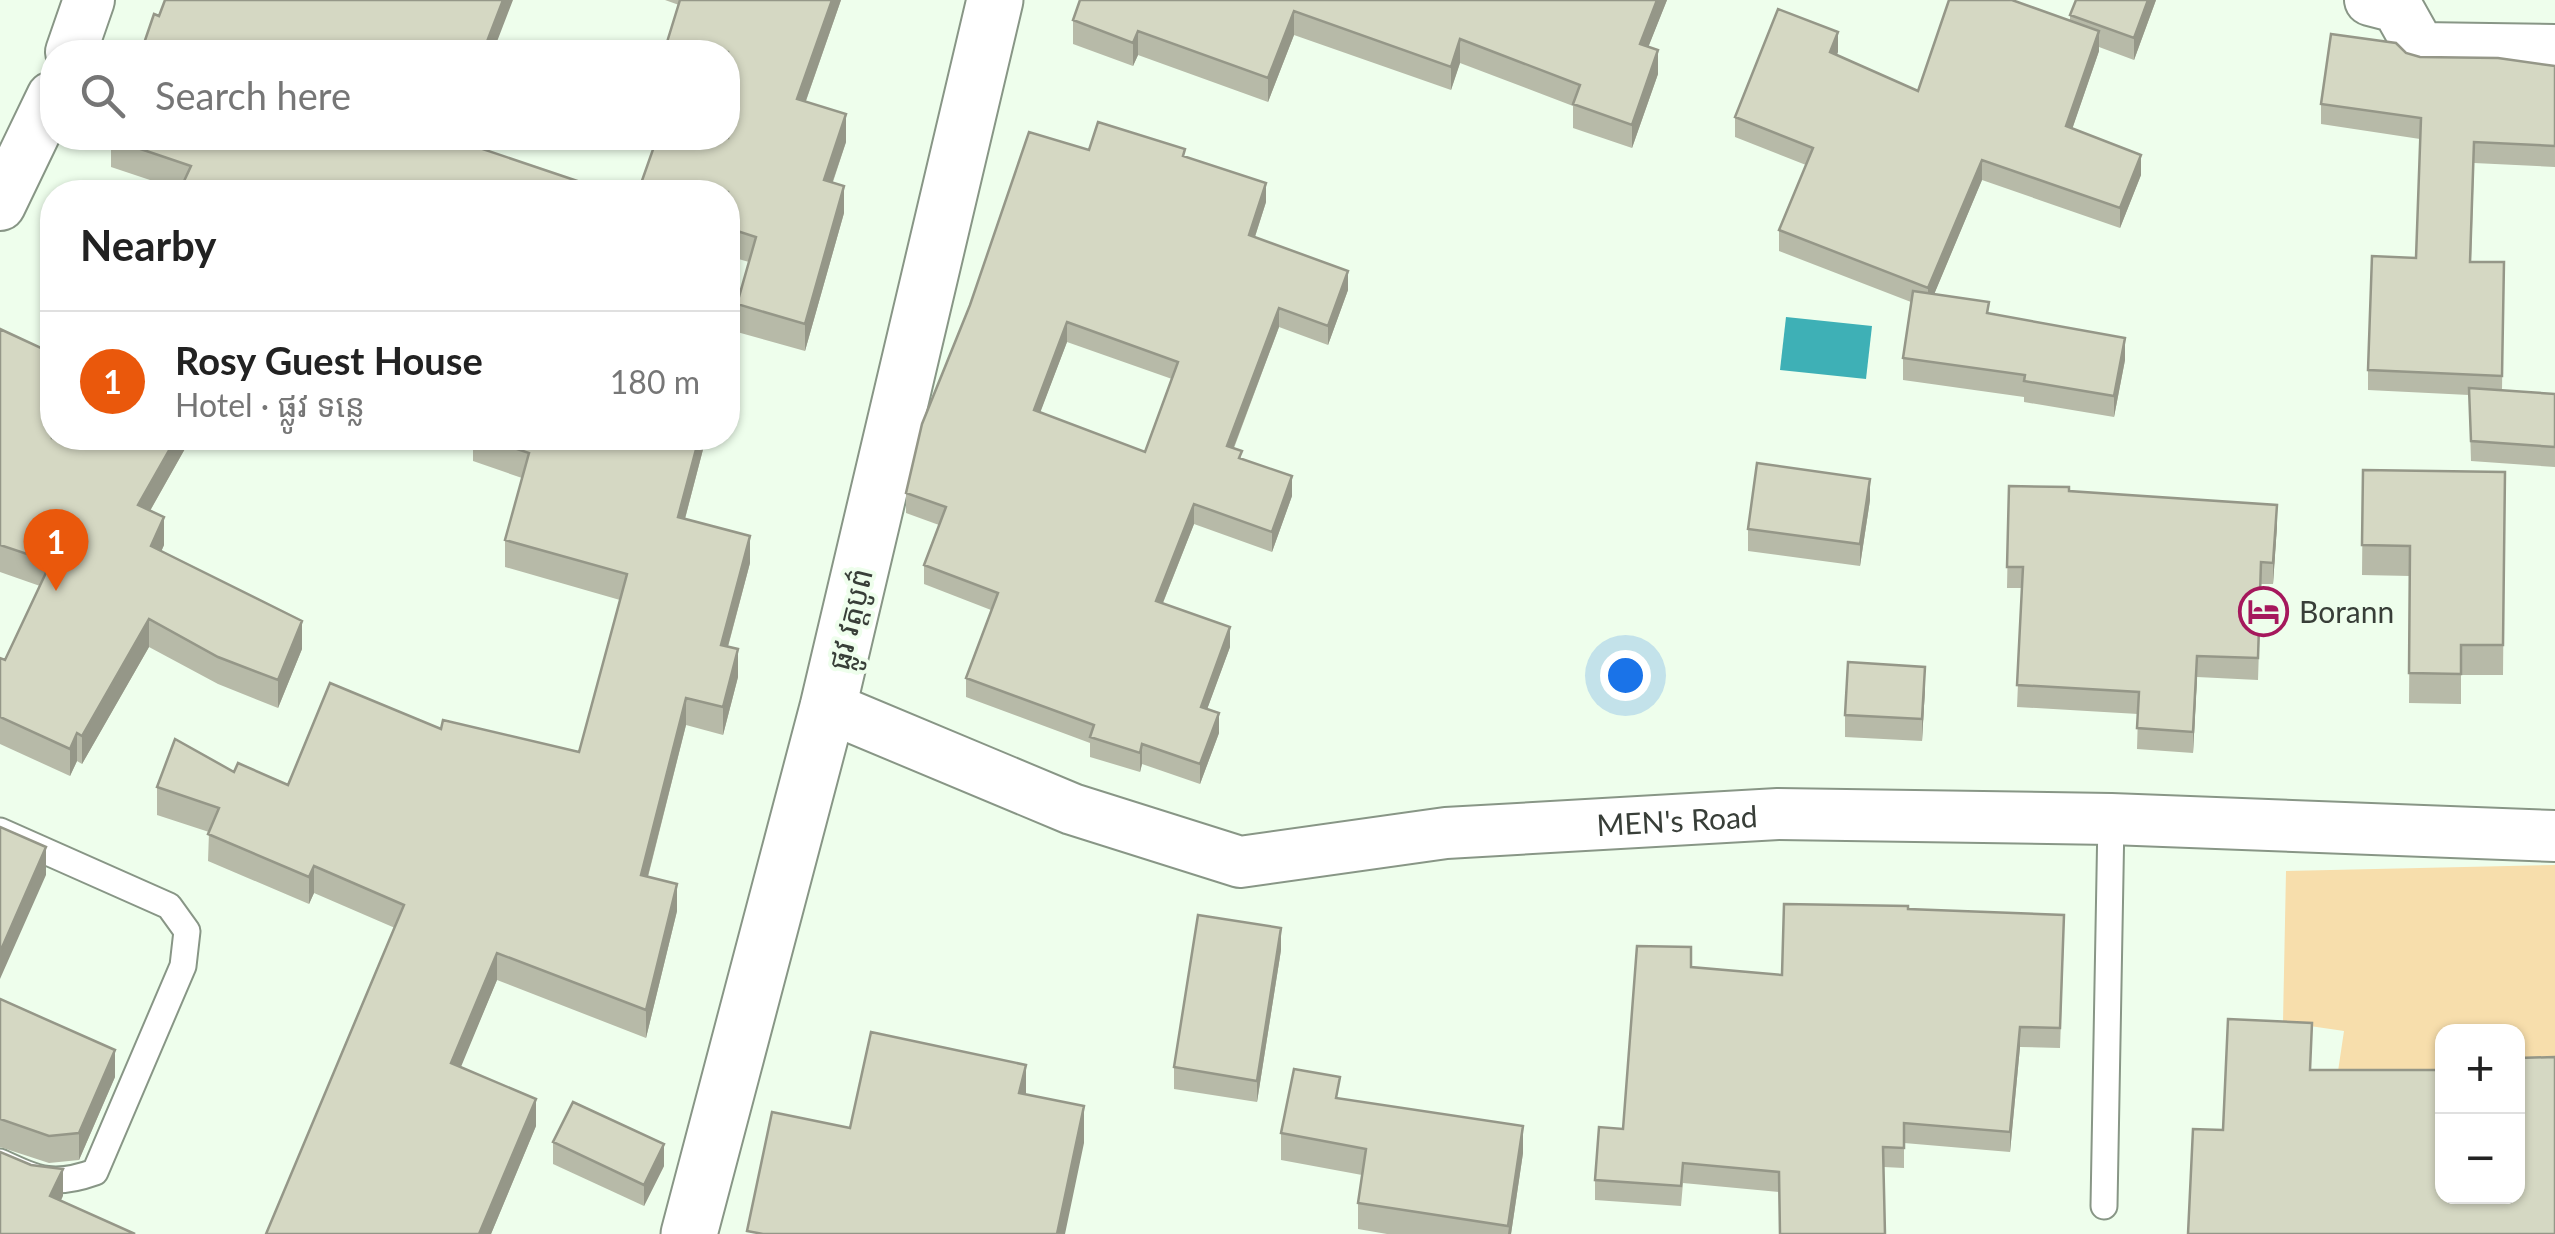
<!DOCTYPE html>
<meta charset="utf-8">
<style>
:root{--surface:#fff;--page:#f2f2f2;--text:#222;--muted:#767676;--line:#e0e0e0;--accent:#ea580c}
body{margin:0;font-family:Lato,"Noto Sans Khmer",sans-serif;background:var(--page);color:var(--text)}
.controls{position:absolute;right:30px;bottom:30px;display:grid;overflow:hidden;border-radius:20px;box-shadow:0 2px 8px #0004}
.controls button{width:90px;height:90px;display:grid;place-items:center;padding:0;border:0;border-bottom:2px solid var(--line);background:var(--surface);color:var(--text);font:50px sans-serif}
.you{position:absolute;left:1625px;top:675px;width:35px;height:35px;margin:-25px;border:8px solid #fff;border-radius:50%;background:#1a73e8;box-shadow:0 0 0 15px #1a73e833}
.badge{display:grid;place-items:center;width:65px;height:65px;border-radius:50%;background:var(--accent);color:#fff;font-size:32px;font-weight:700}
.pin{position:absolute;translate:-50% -82px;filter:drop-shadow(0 2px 5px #0008)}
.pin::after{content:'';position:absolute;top:52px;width:35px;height:30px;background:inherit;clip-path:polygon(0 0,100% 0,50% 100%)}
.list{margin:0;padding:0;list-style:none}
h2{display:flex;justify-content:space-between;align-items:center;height:130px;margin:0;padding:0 40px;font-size:42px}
h2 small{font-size:32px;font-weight:400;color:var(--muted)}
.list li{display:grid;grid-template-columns:65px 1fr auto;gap:30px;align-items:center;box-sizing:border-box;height:140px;padding:0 40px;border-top:2px solid var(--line)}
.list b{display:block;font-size:38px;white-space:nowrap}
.list p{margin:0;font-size:32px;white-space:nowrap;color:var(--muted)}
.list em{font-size:32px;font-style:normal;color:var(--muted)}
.icon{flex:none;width:55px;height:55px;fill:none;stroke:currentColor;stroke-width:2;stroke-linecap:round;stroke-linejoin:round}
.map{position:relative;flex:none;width:2555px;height:1234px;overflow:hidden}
.search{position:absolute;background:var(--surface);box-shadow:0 2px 8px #0004;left:40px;top:40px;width:700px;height:110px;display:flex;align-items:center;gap:25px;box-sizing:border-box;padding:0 35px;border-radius:40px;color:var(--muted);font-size:38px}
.panel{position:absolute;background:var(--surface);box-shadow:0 2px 8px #0004;left:40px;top:180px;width:700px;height:270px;border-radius:40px}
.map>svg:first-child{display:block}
</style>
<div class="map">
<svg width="2555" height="1234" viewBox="0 0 2555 1234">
<rect width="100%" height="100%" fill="#eefeec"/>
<path fill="#f7deac" d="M2555,865v206l-37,1v-40h-76v43l-105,3 7,-47 -61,-9 3,-151z"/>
<path fill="#3eb0b6" d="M1786,317l86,9 -6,53 -86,-9z"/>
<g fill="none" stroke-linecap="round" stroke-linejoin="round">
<defs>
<path id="service" d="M0,831l169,75 18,25 -4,35 -88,206c-42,15 -56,8 -95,-10
M2104,1206l7,-387"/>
<g id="minor">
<path d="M2370,0l27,7 23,41 135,2"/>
<path d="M71,52l18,-52"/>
<path d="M0,205l52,-108"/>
<path id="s1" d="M828,707l244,102 168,53 206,-29 332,-19 333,5 444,17"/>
</g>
<path id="tertiary" d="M689,1234l139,-527 167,-707"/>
</defs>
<use href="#service" stroke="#889686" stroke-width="29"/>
<use href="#minor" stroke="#889686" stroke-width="54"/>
<use href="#tertiary" stroke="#889686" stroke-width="59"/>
<use href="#service" stroke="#fff" stroke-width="25"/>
<use href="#minor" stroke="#fff" stroke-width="50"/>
<use href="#tertiary" stroke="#fff" stroke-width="55"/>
</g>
<path fill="#b7baa8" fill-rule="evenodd" d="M665,0h176l-35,101 40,41 -13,40 11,31 -39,138 -68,-19v-28l12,-42 -21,-6v-118l-49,-133z
M1080,0h587l-19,47 10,27 -26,74 -59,-20v-22l-113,-43 -9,27 -157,-55 -26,67 -130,-47 -5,11 -60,-22v-24z
M2076,0h80l-22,60 -35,-13v4l-27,78 69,46 -21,53 -138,-48 -48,114 191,66 -11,57 -90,-15v-5l-121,-17v-22l8,-56 -132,-51v-21l27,-65 -71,-28v-20l103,-65 -2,3 82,36 152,-70v-6z
M2406,53l14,4 135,9v101l-81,-4 -3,99h33l-2,128 53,4v73l-84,-6 -2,-66 -101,-5v-20l48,-112 4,-119 -99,-15v-20z
M111,138h350l-2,3 -279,49 -69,-23z
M1089,150l96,7 81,45 -11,35 93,53 -20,55 -49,-18 -45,121 8,11 50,37 -20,56 -78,-28 -31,79 67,44 -23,62 12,24 -19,51 -58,-20 -2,8 -50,-15v-14l-124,-46v-19l25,-68 -67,-26v-19l15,-40 -33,-12v-20zM1067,342l105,37 -27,73 -105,-40z
M0,329l52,109h139l-41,73 14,34 -3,7 141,97 -24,59 -60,-24 -69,-37 -67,117 -5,-3 -7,15 -70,-32v-86l5,2 35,-74 -40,-14z
M473,438h233l-21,81 65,44 -22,84 10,30 -15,58 -37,-10 -38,152 29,34 -31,127 -149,-58 -37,87 76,59 -45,108 -96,-306 -81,-35 -5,11 -101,-43 1,-29 -52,-17v-28l77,-15 54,13 153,-56 138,23 41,-152 -115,-33v-27l17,-62 -49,-17z
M2363,470l142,2 -2,203h-42v29l-52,-1 1,-127 -48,-1z
M2009,486l60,5 208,35 -4,58h-12l-3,96 -61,-3 -4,76 -56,-4 1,-35 -121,-7 5,-119h-15z
M1870,500l-10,66 -112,-15v-22z
M1925,688l-3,53 -77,-4v-22z
M1908,909l156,25 -4,114 -40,-1 -10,105 -106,-9v25l-20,-1 -105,25 -96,-9 -2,23 -86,-6v-20l28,-51 68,-162 91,8z
M1281,950l-24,152 -83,-13v-22z
M0,1000l115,77 -36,83 -30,3 -49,-16z
M1340,1098l183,55 -12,81h-124l-29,-5v-26l4,-28 -81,-15v-27z
M553,1142l111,24 -20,40 -91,-42z"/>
<path fill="#959788" d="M503,0h10l-20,52h-10z
M832,0h9l-44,126v-27z
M1657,0h10l-27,68v-24z
M2148,0h8l-22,60v-22z
M1294,11v24l-26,67v-24z
M1138,31v24l-5,11v-23z
M2099,31v20l-33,96v-21z
M1838,32v20l-8,21v-21z
M1460,39v24l-9,27v-23z
M1658,50v24l-26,74v-23z
M846,114v28l-22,65v-27z
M2141,155v20l-21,53v-20z
M1982,160v20l-54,129v-21z
M1266,183v19l-17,53v-20z
M844,186v27l-39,138v-27z
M1348,271v19l-20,55v-19z
M1279,308v19l-52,138v-19z
M1067,322v20l-33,87v-19z
M2125,338v22l-11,57v-21z
M176,438h15l-53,94v-27z
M699,438h7l-28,107v-28z
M1292,476v20l-20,56v-20z
M1870,479v21l-10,66v-22z
M1194,504v20l-38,96v-19z
M2277,505v21l-4,58v-21z
M164,517v28l-13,29v-28z
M750,536v27l-29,109v-27z
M149,619v28l-67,117v-28z
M302,621v28l-24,59v-28z
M1230,627v20l-29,79v-19z
M738,649v28l-15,58v-28z
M2197,656v21l-4,76v-21z
M1925,667v21l-3,53v-22z
M686,698v27l-45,178v-28z
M1219,713v20l-19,51v-20z
M77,733v28l-7,15v-27z
M1142,744v20l-2,8v-19z
M46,847v28l-46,104v-27z
M314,866v27l-5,11v-27z
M677,884v27l-31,127v-28z
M1281,928v22l-24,152v-21z
M497,953v27l-46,111v-28z
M2020,1027v20l-10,105v-20z
M115,1050v27l-36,83v-27z
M1026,1065v36l-7,-8z
M536,1099v27l-45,108h-12z
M1084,1106v37l-19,91h-8z
M1523,1126v27l-12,81h-3z
M664,1144v22l-20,40v-21z
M63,1169v27l-13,28v-28z"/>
<path fill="#d5d8c3" stroke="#959788" stroke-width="2.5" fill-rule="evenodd" d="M165,0h338l-20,52h-342l13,-38 5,2z
M680,0h152l-35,99 49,15 -22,66 20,6 -39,138 -68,-20 19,-67 -28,-9v-36h-90l19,-54h71v-86h-64z
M1080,0h577l-17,44 18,6 -26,75 -59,-21 7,-19 -120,-46 -9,28 -157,-56 -26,67 -130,-47 -5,12 -60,-23z
M1949,0h63l87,31 -33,95 75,29 -21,53 -138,-48 -54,128 -149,-58 34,-82 -78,-31 43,-108 60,23 -8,20 88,39z
M2076,0h72l-14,38 -64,-23z
M2331,34l65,9 10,10 14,4 78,1 57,8v80l-81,-4 -4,120h34l-2,114 -134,-6 4,-114 44,2 5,-140 -100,-14z
M1098,122l87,27 -2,7 83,27 -17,52 99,36 -20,55 -49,-18 -52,138 15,5 -3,7 53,18 -20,56 -78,-28 -38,97 74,26 -29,80 18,6 -19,51 -58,-20 -2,9 -50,-16 4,-12 -128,-47 32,-85 -74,-28 22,-58 -40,-14 16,-69 48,-119 59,-173 60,18zM1067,322l111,40 -33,90 -111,-42z
M111,138h339l160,54h-431l12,-26 -80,-27z
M1913,291l76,11 -2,11 138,25 -11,58 -90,-15 1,-6 -122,-17z
M0,329l52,24v85h124l-38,67 26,12 -13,29 151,75 -24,59 -60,-23 -69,-38 -67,117 -5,-3 -7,16 -70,-32v-59l5,2 46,-98 -51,-17z
M2469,388l86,6v53l-84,-6z
M485,438h214l-21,79 72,19 -29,109 17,4 -15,58 -37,-9 -45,177 36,9 -31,126 -149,-57 -46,110 85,36 -57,135h-213l138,-329 -90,-39 -5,11 -101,-43 11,-26 -62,-21 18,-48 59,33 4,-9 50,22 42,-102 111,46 2,-9 136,32 48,-178 -122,-34 24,-87z
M1757,463l113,16 -10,65 -112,-15z
M2363,470l142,2 -2,173h-42v29l-52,-1 1,-127 -48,-1z
M2009,486l60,1v4l208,14 -4,58 -12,-1 -3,96 -61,-2 -4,76 -56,-4 2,-36 -122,-7 6,-118h-16z
M1848,662l77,5 -3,52 -77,-4z
M0,827l46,20 -46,105z
M1784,904l124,2v3l156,6 -4,113 -40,-1 -10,105 -106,-9v25l-21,-1 2,87h-105l-1,-62 -96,-9 -2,23 -86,-6 4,-53 24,2 14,-183 54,1v20l91,8z
M1198,915l83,13 -24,153 -83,-14z
M0,999l115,51 -36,83 -30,3 -49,-17z
M2228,1019l84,4 -2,47h132v126h76v-138l37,-1v177h-367l5,-105 30,1z
M871,1032l155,33 -7,28 65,13 -27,128h-294l-16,-3 25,-119 78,16z
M1294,1069l46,8 -4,21 187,28 -15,100 -150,-23 8,-54 -85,-16z
M573,1102l91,42 -20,41 -91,-43z
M0,1152l31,13 32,4 -13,27 85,38h-135z"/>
<defs>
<symbol id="hotel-ring" viewBox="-11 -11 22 22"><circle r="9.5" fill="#eefeec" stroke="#a5185c" stroke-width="1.5"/><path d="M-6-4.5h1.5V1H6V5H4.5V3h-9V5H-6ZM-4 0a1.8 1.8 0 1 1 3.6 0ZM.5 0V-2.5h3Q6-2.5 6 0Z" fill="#a5185c"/></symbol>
</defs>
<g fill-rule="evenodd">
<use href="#hotel-ring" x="2236" y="584" width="55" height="55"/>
</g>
<g text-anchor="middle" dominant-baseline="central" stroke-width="8" stroke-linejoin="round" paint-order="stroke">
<g font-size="30" fill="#383e38" stroke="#eefeec" text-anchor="start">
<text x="2299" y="611">Borann</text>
</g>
<g font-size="30" fill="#383e38" stroke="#eefeec">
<text transform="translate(849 619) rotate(-76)">ផ្លូវ វត្តបូព៌</text>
<text stroke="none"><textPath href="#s1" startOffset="880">MEN's Road</textPath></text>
</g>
</g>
</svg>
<div class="controls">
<button>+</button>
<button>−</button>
</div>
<div class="you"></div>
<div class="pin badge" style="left:56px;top:591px">1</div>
<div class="search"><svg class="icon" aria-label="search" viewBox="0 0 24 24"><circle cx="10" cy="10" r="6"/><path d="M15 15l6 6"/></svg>Search here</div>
<section class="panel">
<h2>Nearby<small></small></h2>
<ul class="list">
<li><span class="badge">1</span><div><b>Rosy Guest House</b><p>Hotel · ផ្លូវ ទន្លេ</p></div><em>180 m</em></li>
</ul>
</section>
</div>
